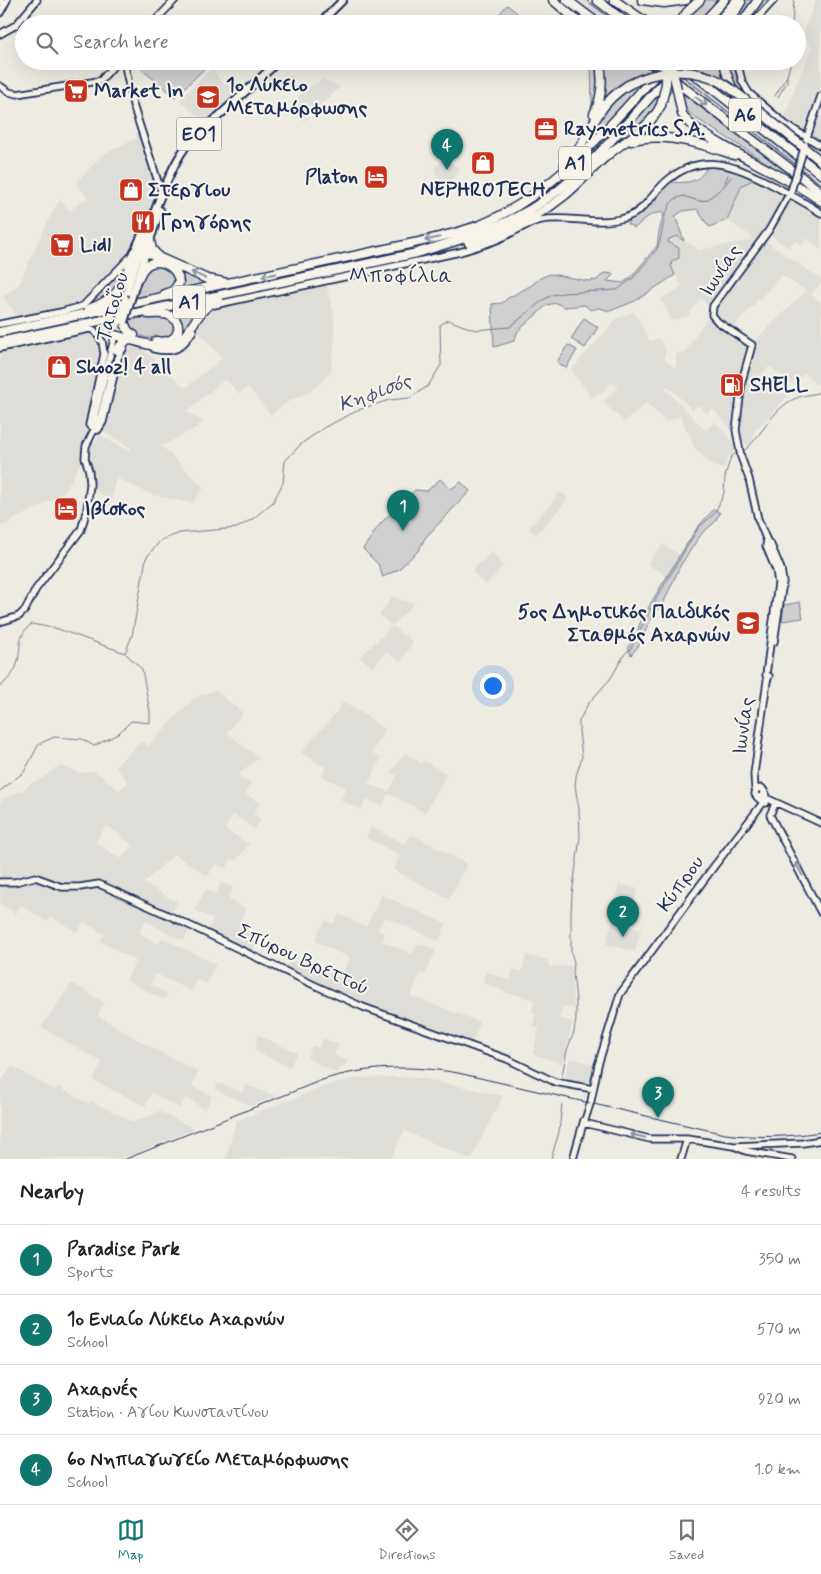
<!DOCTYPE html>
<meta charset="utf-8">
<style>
:root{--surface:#fff;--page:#f2f2f2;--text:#222;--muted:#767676;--line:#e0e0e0;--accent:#0f766e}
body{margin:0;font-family:Mynerve,sans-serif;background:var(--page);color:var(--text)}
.you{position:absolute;left:492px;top:685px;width:18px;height:18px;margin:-12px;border:4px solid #fff;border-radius:50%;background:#1a73e8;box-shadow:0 0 0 8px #1a73e833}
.badge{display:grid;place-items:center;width:32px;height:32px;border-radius:50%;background:var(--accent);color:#fff;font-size:16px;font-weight:700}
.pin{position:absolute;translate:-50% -41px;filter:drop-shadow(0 1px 2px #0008)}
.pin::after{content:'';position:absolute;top:26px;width:18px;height:15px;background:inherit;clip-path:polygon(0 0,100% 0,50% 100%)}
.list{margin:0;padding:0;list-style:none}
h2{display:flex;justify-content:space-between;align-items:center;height:65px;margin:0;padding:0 20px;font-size:21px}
h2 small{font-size:16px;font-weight:400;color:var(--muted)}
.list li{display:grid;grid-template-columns:32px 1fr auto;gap:15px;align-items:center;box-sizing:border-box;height:70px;padding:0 20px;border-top:1px solid var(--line)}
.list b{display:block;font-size:19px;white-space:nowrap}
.list p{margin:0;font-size:16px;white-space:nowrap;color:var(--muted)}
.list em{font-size:16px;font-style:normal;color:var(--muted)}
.icon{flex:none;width:28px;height:28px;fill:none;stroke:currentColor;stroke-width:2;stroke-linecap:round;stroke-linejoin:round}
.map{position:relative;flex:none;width:821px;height:1159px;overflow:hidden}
.search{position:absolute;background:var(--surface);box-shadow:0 5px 20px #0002;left:15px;right:15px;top:15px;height:55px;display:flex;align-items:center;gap:12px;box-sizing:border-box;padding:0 18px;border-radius:28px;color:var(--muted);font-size:19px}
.sheet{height:345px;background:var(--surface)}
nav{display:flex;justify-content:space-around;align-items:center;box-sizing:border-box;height:70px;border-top:1px solid var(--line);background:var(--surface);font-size:14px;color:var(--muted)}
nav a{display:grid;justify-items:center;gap:2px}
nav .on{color:var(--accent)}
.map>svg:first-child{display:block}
</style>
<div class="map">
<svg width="821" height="1159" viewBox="0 0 821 1159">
<rect width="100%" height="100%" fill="#eeebe2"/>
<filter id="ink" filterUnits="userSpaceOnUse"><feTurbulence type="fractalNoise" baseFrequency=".02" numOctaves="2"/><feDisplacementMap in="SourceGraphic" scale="10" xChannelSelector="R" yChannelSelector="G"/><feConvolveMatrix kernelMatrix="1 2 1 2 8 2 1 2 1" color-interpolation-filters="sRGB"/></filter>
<g filter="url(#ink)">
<path fill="#deddd8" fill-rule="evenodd" d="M579,0h12l31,24h-12z
M816,0h5v143l-19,-12 -17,-14 10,-30 17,-39 -7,-11v-10z
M660,61h12l32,25 91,73 -2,7z
M212,69l13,17 2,-2 11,10 -34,28 -25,-22z
M322,79l18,8 -36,34 -15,-17 24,-20 2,1z
M141,136l16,55 -13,34 -15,31 -46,48 -64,15 -16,-23 16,-12 32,-70 9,-14 10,11 17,-14 -11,-14 26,-28z
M443,158l18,11 -13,14 -14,-10 2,-2 -2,-2z
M755,179l66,38v33l-14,-12 -5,8 -8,-5 -5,7 -20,-14 -4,7 56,38v4l-10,12 10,7v81l-5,1 -11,-11 -14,11 -21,-18 -9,9 27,21 -33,35 -3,10 -5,4 -35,-36 -5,5 -9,-9 -5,5 -26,-24 -2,2 41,43 9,-9 26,28 -11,5 -3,4 -3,10 -10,-3 -18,-16 -16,-34 -14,6 -20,-19 -22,19 -21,-20 15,-14 -6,-6 -8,9 -12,7 -21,-28 45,-51 18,-8 16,30 9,-3 6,11 -1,10 12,9v-14l9,-2 26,-40 1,-5 -12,-8 -12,17 -16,5 -11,-22 21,-12 -11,-21 1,-5 6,-3v-6l-10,-9 1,-4 8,-3 22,14 52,-10 1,-3 -25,-17 15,-35zM782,275l24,16 -54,52 -20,-15z
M326,284l8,31 1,22 -4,33 -9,12 -15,11 -18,8 -18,14 -23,-28 -9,7 -14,-15 -38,32 16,11 -7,6 -34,18 42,42 -12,15 -40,-8 -36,-17 -5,22 -17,-10v-14l-5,-23 2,-12 4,2 4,-8 30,16 2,-3 -28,-17 18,-76 3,-5 4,-3 5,-1 8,1 44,41 37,-30 -25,-28 11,-17 13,-7z
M92,333l10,16 -1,14 -13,56 -5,40 -17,31 -12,9 -54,28v-176z
M557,492l6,2 5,5 -32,36 -7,-7 29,-33z
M663,544l17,11 -12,22 -21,-13z
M492,552l11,14 -18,19 -13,-14z
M392,596l6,3 17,4 -23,23 21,16 -12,20 -15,-10 -13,16 -13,-11 32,-31 -12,-11z
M215,690l28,23 -16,20 32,25 -21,17 13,9 -6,10 15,9 -7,11 8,5 -6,10 -22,-14 -8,14 24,15 -13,17 -4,-2 -6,9 -10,-4 -8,12 -34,-22 -30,29 33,19 -5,12 20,10 -8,17 -39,-20 -6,12 20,11 3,-6 54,26 -10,20 -9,-4 -6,11 -35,-17 -6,10 17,10 -3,6 -38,-20 10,-19 -36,-20 5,-6 -21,-13 -7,10 -26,-15 -4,5 -26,-17 -6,9 -15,-11v-101l3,-3 20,-9 8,-7 11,-4 13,-11 7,-2 18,7 15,-2 24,19 9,-8 -13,-16 27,-25 6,5 45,-47zM107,825l26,20 -12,14 -26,-17z
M344,701l41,28 -13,24 9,5 -13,26 21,7 8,-15 -6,-4 14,-19 16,10 2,-3 24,14 -22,39 -21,-12 -16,-7 -6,12 -16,-7 -5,11 -20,-10 5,-12 -24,-12 3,-9 -24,-14 14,-17 13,-13z
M371,827l34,17 6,-10 56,30 -18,35 -55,-29 6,-15 -34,-17z
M221,882l12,6 -5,11 18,10 -8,16 21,11 -8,16 -44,-21 6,-12 -18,-9 11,-21 10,5z
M619,884l19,5 -8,29 -19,-5z
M382,895l64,29 -7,17 -54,-24 -7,13 7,3 -3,8 30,13 7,-11 17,7 -11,25 -5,-2 -9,23 69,26 -8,21 -132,-49 -57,-28 16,-6 41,18 10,-20 -35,-17 4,-10 7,-11 8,4 5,-10 27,13z
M612,922l29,8 -6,22 -29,-8z
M526,955l21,5 3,7 21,-1 3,43 -11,-3 -4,12 14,4 -11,42 -29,-10 6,-26 -6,-2 3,-12 -4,-2 2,-12 -29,-8 -22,-10 3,-10 24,8 3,-11 9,2z
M72,983l33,20 -8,12 48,29 53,28 -6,14 20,10 -7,14 -19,-13 -7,11 -27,-15 -7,13 -52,-26 9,-18 -61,-35z
M258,1035l39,18 -7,14 -35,-16z
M323,1038l15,7 -4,10 13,6 -3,5 -8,7 -29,-15 5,-12 7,2z
M570,1058l24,7 -5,21 -25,-6z
M12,1066l44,25 2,-4 31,17 1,-3 44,21 25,-11 36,18 -74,30h-121v-76z
M392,1077l29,1 82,18 -32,63 -67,-28 -13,28h-165l10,-38 92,-36 30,-7z
M218,1083l24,9 3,-7 31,11 -25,10 -36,-16z"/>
<path fill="#cfcfcf" stroke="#757f96" d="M704,0h15l-22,24h-14l13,-17z
M743,0h26l-21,24h-28z
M507,5l10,8 -9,11h-17z
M148,61h56l4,4 -33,32 -35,-29z
M591,61h50l6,7 6,-7h10l-76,85 5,-41z
M674,61h2c-53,59 -105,130 -180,162 -25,11 -53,19 -80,26l-416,88v-1l416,-89c27,-7 55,-13 80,-25 74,-35 124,-102 178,-161z
M686,61h47l3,14 7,17 -7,11 -45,-36 -31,37 -11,16 -44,32z
M680,92l141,105 -127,-80 -9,-9z
M707,167l19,2 29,10 -13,6 -15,35 -18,7 -12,-18 -14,2 -8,5 9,25 -7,-5 -8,3 -1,3 11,6v10l-7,3 -1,5 4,9 -40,26 -25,10 -11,-3 -9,2 -5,-5 -20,2 -9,-4 -9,2 -29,26 -4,10 -20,6 -2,-43 10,-1 6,-5 24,-13 8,-7 10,-4 39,7 8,-1 7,-7 10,1 -7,7 16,2 10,-8 24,-29 2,-14 5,-19c-12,-2 -21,7 -29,15l-8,-4 2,-3 14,-8 26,-31c16,1 30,2 38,-15z
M157,264l15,6 5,13 -10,9 -31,6c4,-14 5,-27 21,-34z
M175,267l38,16 -37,8z
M119,273h2l2,2 -7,17 -30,16z
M202,304h4l-26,36v-13l-20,-15z
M151,317l18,2 6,6 -1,10c-16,5 -34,6 -46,-9l1,-6z
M584,318l14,9 -13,21 -14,-9z
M568,345l9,5 -11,18 -9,-6z
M440,479l11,10 10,-7 9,9 -45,47 -6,12 -20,19 -16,8 -5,-13 -15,-15 17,-25 35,-34 12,1z
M714,509l6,4 -6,10 -12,10 -22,33 -17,38 -10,12 -7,13 -3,11 -12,15 -3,-8 8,-11 4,-13 12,-22 28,-46 17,-27z
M800,602l3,16 -21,3 2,-16z"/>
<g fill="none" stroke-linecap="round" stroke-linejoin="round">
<path stroke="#6e7992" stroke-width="1" d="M792,24l2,-24
M775,96l12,-20 4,-15
M778,97l9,-15v-5
M725,182l3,-7
M744,451c18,-15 28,-42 50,-52 8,-4 18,-4 27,-7
M0,687c6,-6 15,-14 17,-23 5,-16 -1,-29 15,-40l26,5 67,24 7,-17 14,-78 15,-18 19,-7 57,-5 17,-10 19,-16 10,-19 2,-22 16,-17 24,-17 36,-18 28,-9 21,-2 18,-12 13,-21 -1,-40 8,-5 27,10 35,-3 33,-27 9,-5 11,-2 54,-3 16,-12 24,-29 3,-8 5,-25 5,-12 5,-5 8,-3 16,5 8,-1 17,-14 7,-9
M0,791l24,-19 15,-28 15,-7 28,2 12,7 24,-12 13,-13 19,2v-11l-8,-43 -16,-15
M561,1080l6,-30 7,-18 2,-13v-19l-3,-28 1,-9 -3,-12v-37l1,-20 8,-57 -1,-28 -4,-23 1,-10 6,-19 -3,-26v-10l9,-17 23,-26 13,-23 7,-7 22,-44 45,-76 17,-15 9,-20 1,-16 3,-11 3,-9 4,-3
M551,1159l8,-27 3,-28"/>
<defs>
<path id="secondary" d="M0,2l1,-2
M0,13l7,-13
M152,24l23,-24
M752,24l22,-24
M0,34l16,-9 21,-25
M124,61l9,44 29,89
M737,61l5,20 7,12 36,31 36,22
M0,86l9,6 8,2 81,-13 3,-1 17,-19
M806,140l15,-44
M214,305l246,-53c13,-4 27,-8 39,-13 14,-6 27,-16 42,-19 27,-5 56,6 83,-2 22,-6 29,-27 45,-39 33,-26 63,-15 96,2 19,10 38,20 56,32
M0,324l61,-12 22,-6 48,-50
M0,348l89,-19 5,1 8,11 2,13 -15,71 9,5 5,-8 15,-64 6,-11
M154,349c21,5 28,-1 39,-18
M94,426l1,-12 20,-79
M767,541l4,4 10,24 2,13 -9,60
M0,622l19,-6 6,-6 11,-21 45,-59 6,-21 3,-25 -1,-13 -4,-13 1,-12 14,-28 11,-43
M767,679l-1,-4 12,-92 -2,-13 -10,-24 1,-5 -9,-22 -9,-40 -8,-22 -5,-27 6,-49 10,-36 -34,-23 -6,-7 1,-9 56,-76 22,-39
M755,789l-1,-15 13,-93 2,-5
M757,797h4l3,-3v-3l-2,-3 -6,1 -1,5c2,4 7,8 11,9
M766,798l55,25
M775,804l-5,11 51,98
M0,882h15l20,-5 27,10h18l19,-3 73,33 142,68 49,22 144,52 48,23 38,7
M584,1123l7,-22 7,-36 22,-71 92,-125 50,-65 4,-6 -1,-6
M584,1123l66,16h37l47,7 12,5 46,8
M736,1146l67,-3 18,-3
M573,1159l11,-39
M681,1159l6,-20"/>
<path id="primary" d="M319,24l24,-24
M134,252l12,-27
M132,296l28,-86
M125,298c11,-35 22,-69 36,-103 8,-18 15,-36 27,-51l91,-83"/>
<path id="highway" d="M553,0l28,24
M567,0l32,24
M597,0l31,24
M614,0l35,24
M642,0l22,3 22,-3
M679,24l8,-12 13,-12
M702,24l22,-24
M716,24l21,-24
M728,24l13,-22
M741,24l17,-24
M677,61l144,113
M724,61c4,26 15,42 36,58
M650,62l171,130
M677,89l5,25 7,9c40,31 90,48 132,78
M594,114c8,-17 10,-34 5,-53
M631,141c30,-10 73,3 103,14
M565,165c16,-15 23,-35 35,-53 7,-11 17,-20 28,-27
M150,241l2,8 5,6
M469,243c33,-9 68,-25 95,-47 16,-13 29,-29 45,-42 19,-16 40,-25 52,-49
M139,254l10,-1 58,26 16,3
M139,277c2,-5 5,-10 10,-13 14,-7 30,6 30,19l-6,8 -8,3
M89,309c34,-13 34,-25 45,-57
M148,314c6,0 14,-1 20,1 16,4 14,31 -12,26
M124,322l4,9 6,4
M0,332l414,-89c22,-5 45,-10 66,-18 73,-30 122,-91 173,-147
M115,335c13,4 40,13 52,12 22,-2 27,-39 52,-48
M0,342l417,-89c40,-12 78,-23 114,-44 52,-31 90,-80 130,-124
M117,350c4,-6 7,-9 14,-10"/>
</defs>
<use href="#secondary" stroke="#1b2f5e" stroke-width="9"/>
<use href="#primary" stroke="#1b2f5e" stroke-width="10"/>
<use href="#highway" stroke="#1b2f5e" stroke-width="11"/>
<use href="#secondary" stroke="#f7f3e8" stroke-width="5.5"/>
<use href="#primary" stroke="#f7f3e8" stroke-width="6"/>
<use href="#highway" stroke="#f7f3e8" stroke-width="8"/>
<path stroke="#1b2f5e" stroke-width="1" d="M586,0l32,24
M663,61l158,123
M126,1159l196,-79c44,-14 90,-15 136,-7l267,61c32,4 64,3 96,-2"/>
<defs>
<path id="secondary-bridge" d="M791,191l14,-46"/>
<path id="primary-bridge" d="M124,322l8,-26
M118,324l7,-26"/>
<path id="highway-bridge" d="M638,61l25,4 27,-4
M672,68l5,21
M628,85c28,-15 64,-19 93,-3 15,9 29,22 43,33 19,16 38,31 57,46
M661,105l5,-21v-16"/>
</defs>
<use href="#secondary-bridge" stroke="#1b2f5e" stroke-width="9" stroke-linecap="butt"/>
<use href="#primary-bridge" stroke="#1b2f5e" stroke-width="10" stroke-linecap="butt"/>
<use href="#highway-bridge" stroke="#1b2f5e" stroke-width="11" stroke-linecap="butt"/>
<use href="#secondary-bridge" stroke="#f7f3e8" stroke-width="5.5"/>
<use href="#primary-bridge" stroke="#f7f3e8" stroke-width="6"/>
<use href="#highway-bridge" stroke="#f7f3e8" stroke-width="8"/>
</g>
<defs><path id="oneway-shaft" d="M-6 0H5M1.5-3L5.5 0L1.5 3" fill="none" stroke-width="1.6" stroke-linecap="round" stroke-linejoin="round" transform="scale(1.25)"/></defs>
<g stroke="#8991a3">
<use href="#oneway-shaft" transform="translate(701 101) rotate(37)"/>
<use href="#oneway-shaft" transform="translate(432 239) rotate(167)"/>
<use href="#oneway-shaft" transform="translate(198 275) rotate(-155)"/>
<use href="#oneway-shaft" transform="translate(269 275) rotate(168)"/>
<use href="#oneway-shaft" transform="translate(799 869) rotate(-118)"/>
<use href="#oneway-shaft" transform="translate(638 1136) rotate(-167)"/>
</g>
</g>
<defs>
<symbol id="supermarket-square" viewBox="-11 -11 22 22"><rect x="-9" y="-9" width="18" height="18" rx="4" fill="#c8321e" stroke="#f7f3e8"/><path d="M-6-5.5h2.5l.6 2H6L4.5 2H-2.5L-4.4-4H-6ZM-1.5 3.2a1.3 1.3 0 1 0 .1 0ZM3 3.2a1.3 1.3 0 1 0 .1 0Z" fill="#fff"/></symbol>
<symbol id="school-square" viewBox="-11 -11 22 22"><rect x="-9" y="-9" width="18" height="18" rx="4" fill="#c8321e" stroke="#f7f3e8"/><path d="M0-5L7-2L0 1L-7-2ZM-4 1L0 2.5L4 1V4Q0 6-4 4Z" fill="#fff"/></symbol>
<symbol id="office-square" viewBox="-11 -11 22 22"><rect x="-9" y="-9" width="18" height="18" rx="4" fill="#c8321e" stroke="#f7f3e8"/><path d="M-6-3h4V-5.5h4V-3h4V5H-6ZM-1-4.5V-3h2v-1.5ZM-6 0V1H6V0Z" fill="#fff"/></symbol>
<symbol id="shop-square" viewBox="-11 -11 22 22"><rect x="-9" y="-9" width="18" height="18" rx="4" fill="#c8321e" stroke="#f7f3e8"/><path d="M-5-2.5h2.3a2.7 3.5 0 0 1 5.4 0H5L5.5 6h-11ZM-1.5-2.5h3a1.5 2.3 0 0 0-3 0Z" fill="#fff"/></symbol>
<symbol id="hotel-square" viewBox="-11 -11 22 22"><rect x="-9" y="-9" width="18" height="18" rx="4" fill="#c8321e" stroke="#f7f3e8"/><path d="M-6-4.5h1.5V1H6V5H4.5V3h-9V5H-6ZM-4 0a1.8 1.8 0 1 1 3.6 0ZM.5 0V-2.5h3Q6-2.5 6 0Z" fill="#fff"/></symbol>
<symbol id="restaurant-square" viewBox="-11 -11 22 22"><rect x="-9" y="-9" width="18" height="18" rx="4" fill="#c8321e" stroke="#f7f3e8"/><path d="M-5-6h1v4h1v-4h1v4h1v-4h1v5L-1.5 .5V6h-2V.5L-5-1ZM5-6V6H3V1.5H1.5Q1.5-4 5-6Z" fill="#fff"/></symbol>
<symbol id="fuel-square" viewBox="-11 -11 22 22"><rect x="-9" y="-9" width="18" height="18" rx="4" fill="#c8321e" stroke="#f7f3e8"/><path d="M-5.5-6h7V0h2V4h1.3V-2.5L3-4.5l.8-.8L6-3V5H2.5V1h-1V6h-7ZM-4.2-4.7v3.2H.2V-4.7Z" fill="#fff"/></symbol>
</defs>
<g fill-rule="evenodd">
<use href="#supermarket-square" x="62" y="77" width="28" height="28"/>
<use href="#school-square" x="194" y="83" width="28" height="28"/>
<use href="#office-square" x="532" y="115" width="28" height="28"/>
<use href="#shop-square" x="469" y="149" width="28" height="28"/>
<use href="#hotel-square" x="362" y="163" width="28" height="28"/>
<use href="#shop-square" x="117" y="176" width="28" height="28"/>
<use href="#restaurant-square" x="129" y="208" width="28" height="28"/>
<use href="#supermarket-square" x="48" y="231" width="28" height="28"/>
<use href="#shop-square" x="45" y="353" width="28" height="28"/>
<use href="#fuel-square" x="718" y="371" width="28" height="28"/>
<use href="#hotel-square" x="52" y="495" width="28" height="28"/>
<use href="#school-square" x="734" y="609" width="28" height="28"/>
</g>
<g text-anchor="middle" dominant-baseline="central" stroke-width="4.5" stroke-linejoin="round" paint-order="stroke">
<g fill="#f7f3e8" stroke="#5d6a87" stroke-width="1">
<rect x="729" y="98.5" width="32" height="33" rx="4"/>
<rect x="176.5" y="117.5" width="45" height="33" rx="4"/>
<rect x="559" y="146.5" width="32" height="33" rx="4"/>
<rect x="173" y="285.5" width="32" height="33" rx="4"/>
</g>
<g font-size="19" font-weight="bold" fill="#1b2f5e">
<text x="745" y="115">Α6</text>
<text x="199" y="134">ΕΟ1</text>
<text x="575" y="163">Α1</text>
<text x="189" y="302">Α1</text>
</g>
<g font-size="20" font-weight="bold" fill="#1b2f5e" stroke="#f7f3e8" text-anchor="start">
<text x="226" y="85">1ο Λύκειο<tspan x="226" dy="23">Μεταμόρφωσης</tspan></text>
<text x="94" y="91">Market In</text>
<text x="564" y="129">Raymetrics S.A.</text>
<text x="358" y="177" text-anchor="end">Platon</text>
<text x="148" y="190">Στεργιου</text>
<text x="483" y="190" text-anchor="middle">NEPHROTECH</text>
<text x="160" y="222">Γρηγόρης</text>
<text x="80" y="245">Lidl</text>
<text x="76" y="367">Shooz! 4 all</text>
<text x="750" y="385">SHELL</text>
<text x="84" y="509">Ιβίσκος</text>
<text x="730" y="612" text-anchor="end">5ος Δημοτικός Παιδικός<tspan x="730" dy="23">Σταθμός Αχαρνών</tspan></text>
</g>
<g font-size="20" fill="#1b2f5e" stroke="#f7f3e8">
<text transform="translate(721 271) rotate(-56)">Ιωνίας</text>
<text transform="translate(113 307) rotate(-74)">Τατοΐου</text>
<text transform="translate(744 726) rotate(-82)">Ιωνίας</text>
<text transform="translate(681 884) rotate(-54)">Κύπρου</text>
<text transform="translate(303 960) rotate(25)">Σπύρου Βρεττού</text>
</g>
<g font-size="21" letter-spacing="1" fill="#1b2f5e" stroke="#f7f3e8">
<text x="401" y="276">Μποφίλια</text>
</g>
<g font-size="21" font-style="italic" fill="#455478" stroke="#f7f3e8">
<text transform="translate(375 393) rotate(-20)">Κηφισός</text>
</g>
</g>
</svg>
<div class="you"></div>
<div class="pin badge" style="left:403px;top:531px">1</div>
<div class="pin badge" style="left:623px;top:937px">2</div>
<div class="pin badge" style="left:658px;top:1118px">3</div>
<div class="pin badge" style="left:447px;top:170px">4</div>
<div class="search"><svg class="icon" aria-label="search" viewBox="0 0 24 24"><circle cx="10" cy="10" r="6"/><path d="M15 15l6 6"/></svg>Search here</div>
</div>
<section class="sheet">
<h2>Nearby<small>4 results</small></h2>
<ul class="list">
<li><span class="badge">1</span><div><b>Paradise Park</b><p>Sports</p></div><em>350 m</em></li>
<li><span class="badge">2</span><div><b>1ο Ενιαίο Λύκειο Αχαρνών</b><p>School</p></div><em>570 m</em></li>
<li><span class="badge">3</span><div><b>Αχαρνές</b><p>Station · Αγίου Κωνσταντίνου</p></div><em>920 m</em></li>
<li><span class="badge">4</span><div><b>6ο Νηπιαγωγείο Μεταμόρφωσης</b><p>School</p></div><em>1.0 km</em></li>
</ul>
</section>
<nav>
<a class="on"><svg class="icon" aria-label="map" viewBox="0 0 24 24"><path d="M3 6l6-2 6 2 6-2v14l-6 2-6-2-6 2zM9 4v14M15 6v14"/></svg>Map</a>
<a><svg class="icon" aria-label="directions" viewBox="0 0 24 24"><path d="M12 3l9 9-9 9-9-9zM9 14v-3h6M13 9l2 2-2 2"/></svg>Directions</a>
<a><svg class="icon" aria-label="saved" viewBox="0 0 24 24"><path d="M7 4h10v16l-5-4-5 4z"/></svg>Saved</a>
</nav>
